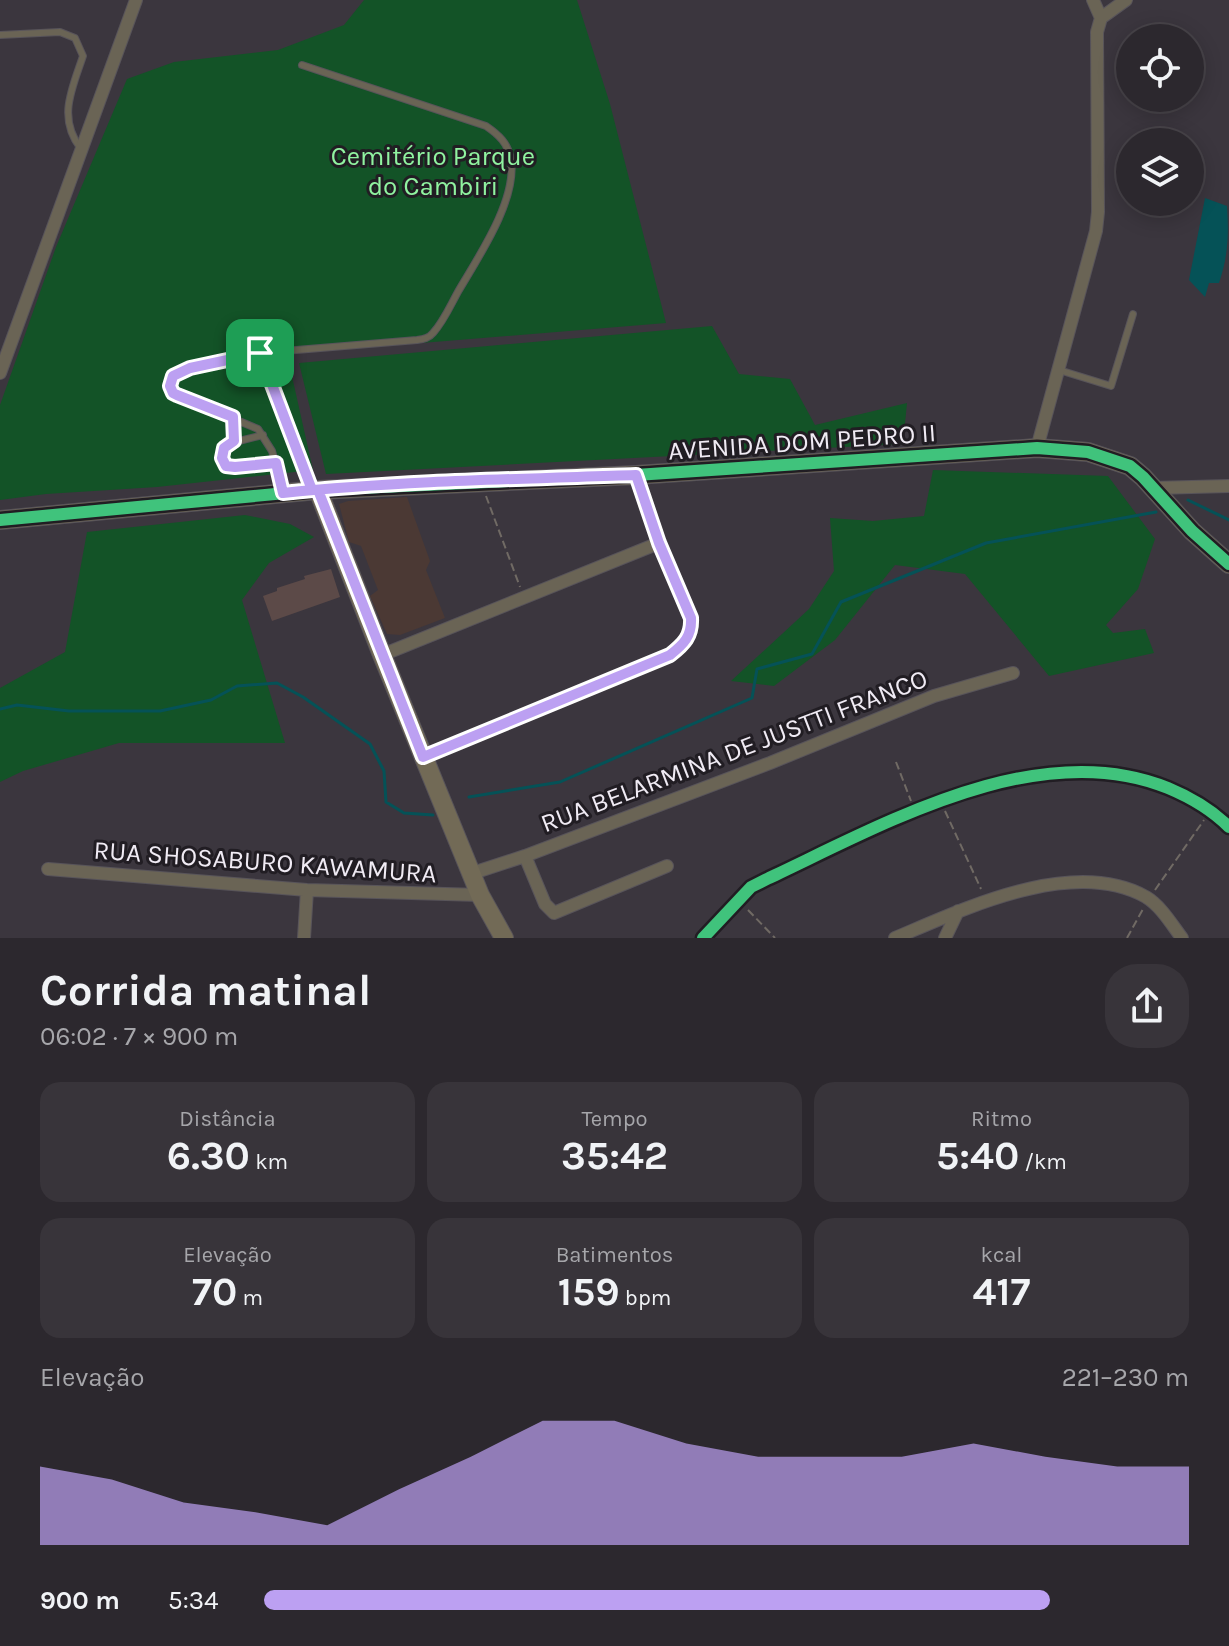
<!DOCTYPE html>
<html lang="pt">
<meta charset="utf-8">
<style>
:root{--surface:#2c282e;--page:#38343a;--text:#f1f3f6;--muted:#a6a6aa;--line:#48444a;--accent:#bca0f2}
body{margin:0;font-family:Karla,sans-serif;background:var(--page);color:var(--text);height:100vh;display:flex;flex-direction:column;font-size:30px;white-space:nowrap}
*{box-sizing:border-box;margin:0}
p{font-size:26px;color:var(--muted)}
.icon{flex:none;width:44px;height:44px;fill:none;stroke:currentColor;stroke-width:2;stroke-linecap:round;stroke-linejoin:round}
.map{position:relative;height:938px;overflow:hidden}
.drawer{display:flex;flex-direction:column;background:var(--surface);flex:1}
.drawer>*{flex:none}
.buttons{position:absolute;left:1116px;top:24px;display:grid;gap:16px}
.buttons a{display:grid;place-items:center;width:88px;height:88px;border-radius:50%;background:var(--surface);box-shadow:0 4px 20px #0003,0 0 0 2px var(--line);font-size:40px}
.pin{position:absolute;display:grid;place-items:center;width:68px;height:68px;color:#fff;margin:-34px;border-radius:16px;box-shadow:0 4px 12px #0006}
.round{display:grid;place-items:center;flex:none;width:84px;height:84px;border-radius:32px;background:var(--page)}
.head{display:flex;align-items:center;justify-content:space-between;height:136px;padding:0 40px}
h1{font-size:44px;font-weight:700;line-height:60px}
.metrics{display:grid;grid-template-columns:repeat(3,1fr);gap:12px;height:136px;padding:8px 40px}
.metrics div{display:grid;align-content:center;border-radius:20px;background:var(--page);text-align:center}
.metrics b{font-size:40px;font-weight:700}
.metrics small{font-size:22px;font-weight:400}
.metrics p{font-size:22px}
.chart{height:224px;padding:16px 40px}
.chart p{display:flex;justify-content:space-between}
.chart svg{width:100%;height:144px;margin-top:8px;fill:var(--accent);opacity:.7}
ul{padding:0 40px;list-style:none;font-size:26px}
li{display:grid;grid-template-columns:128px 96px 1fr;align-items:center;height:60px}
li i{height:20px;border-radius:10px;background:var(--accent)}
.map>svg:first-child{display:block}
</style>
<div class="map">
<svg width="1229" height="938" viewBox="0 0 1229 938">
<rect width="100%" height="100%" fill="#3b363e"/>
<path fill="#4b3934" d="M407 497 430 561 426 570 445 618 400 635 387 634 370 596 378 590 361 546 349 542 339 504 348 501Z"/>
<path fill="#135327" d="M364 0H577L610 104 666 323 287 354 313 470 157 487 46 494 0 500V405L56 247 127 79 174 62 278 50 344 25Z
M712 326 739 374 790 379 815 425 907 403 903 444 326 474 299 363Z
M933 470 1108 476 1155 539 1138 589 1106 625 1113 633 1145 629 1154 653 1049 676 965 574 895 565 835 640 774 686 731 681 809 609 834 571 830 518 873 521 924 516Z
M245 515 290 524 314 537 269 563 242 600 285 743H119L23 771 0 782V688L65 652 87 532Z"/>
<path fill="#055257" d="M1205 198 1227 206C1229 234 1228 257 1219 283H1209L1205 297 1189 280Z"/>
<g fill="none" stroke-linecap="round" stroke-linejoin="round">
<path stroke="#055257" stroke-width="3" d="M1188 500 1229 520
M0 709 17 705 69 711H160L211 700 237 686 277 683 303 697 370 744 384 771 386 802 404 813 433 815
M469 797 560 782 752 698 757 669 812 654 841 602 986 543 1156 512"/>
</g>
<path fill="#5c4a48" d="M331 569 340 597 272 621 263 596 277 591V588L305 579 304 576Z"/>
<g fill="none" stroke-linecap="round" stroke-linejoin="round">
<defs>
<path id="lane" d="M0 35 60 32 75 38 83 56C72 89 57 118 81 149
M302 65 486 126C499 135 508 143 511 160 517 200 479 256 459 290 451 304 444 321 433 333 429 338 424 339 417 340L260 353 310 487
M260 353 190 368 173 376 170 386 177 395 258 429 272 451 283 490
M1059 370 1111 386 1133 314
M233 417 234 441
M263 435 227 444 222 453 223 462 235 467 276 463"/>
<path id="street" d="M1093 0 1101 18
M0 373 136 0
M1037 448 1096 231 1098 212 1097 32 1101 18 1126 0
M1154 488 1229 486
M382 655 659 543
M423 757 670 655C684 644 692 636 691 618L659 543 636 475
M525 856 545 904 554 913 667 866
M48 869 307 890 480 895
M473 873 525 856 770 763 934 696 1013 673
M304 938 307 890
M703 938 751 887 769 878C884 824 1039 735 1168 788 1192 798 1211 809 1229 827
M895 938C964 909 1073 856 1146 897 1161 906 1172 925 1182 938
M945 938 958 911"/>
<path id="secondary" d="M318 490 382 655 480 895 504 938
M0 520 318 490 636 475 1037 448 1088 452 1130 466 1143 477 1192 531 1229 564"/>
</defs>
<use href="#lane" stroke="#58545a" stroke-width="8"/>
<use href="#street" stroke="#58545a" stroke-width="14"/>
<use href="#secondary" stroke="#58545a" stroke-width="20"/>
<path stroke="#706a64" stroke-width="2" stroke-dasharray="8 4" stroke-linecap="butt" d="M486 496 520 587
M896 762 911 801
M945 811 981 889
M1155 890 1204 820
M748 910 775 938
M1127 938 1143 909"/>
<use href="#lane" stroke="#6a6455" stroke-width="6"/>
<use href="#street" stroke="#6a6455" stroke-width="12"/>
<use href="#secondary" stroke="#726a56" stroke-width="18"/>
<defs>
<path id="cycleway" d="M0 520 318 490 636 475 1037 448 1088 452 1130 466 1143 477 1192 531 1229 564
M703 938 751 887 769 878C884 824 1039 735 1168 788 1192 798 1211 809 1229 827"/>
</defs>
<use href="#cycleway" stroke="#211d23" stroke-width="17"/>
<use href="#cycleway" stroke="#40c37c" stroke-width="12"/>
</g>
<g fill="none" stroke-linecap="round" stroke-linejoin="round">
<defs>
<path id="route" d="M260 353 190 368 173 376 170 386 173 393 177 395 233 417 234 441 224 448 222 458 226 466 235 467 276 463 283 493C400 481 518 479 636 475L659 543 691 618C692 636 684 644 670 655L423 757 318 490H312L260 353"/>
</defs>
<use href="#route" stroke="#fff" stroke-width="16"/>
<use href="#route" stroke="#bca0f2" stroke-width="10"/>
</g>
<g text-anchor="middle" dominant-baseline="central" stroke-width="6" stroke-linejoin="round" paint-order="stroke">
<g font-size="26" fill="#90f3a0" stroke="#211d23">
<text x="433" y="156">Cemitério Parque<tspan x="433" dy="30">do Cambiri</tspan></text>
</g>
<g font-size="26" fill="#f0ebf4" stroke="#211d23">
<text transform="translate(802 442) rotate(-4)">AVENIDA DOM PEDRO II</text>
<text transform="translate(734 751) rotate(-21)">RUA BELARMINA DE JUSTTI FRANCO</text>
<text transform="translate(265 862) rotate(4)">RUA SHOSABURO KAWAMURA</text>
</g>
</g>
</svg>
<div class="buttons">
<a><svg class="icon" aria-label="locate" viewBox="0 0 24 24"><circle cx="12" cy="12" r="6"/><path d="M12 2v4M12 18v4M2 12h4M18 12h4"/></svg></a>
<a><svg class="icon" aria-label="layers" viewBox="0 0 24 24"><path d="M12 4l9 5-9 5-9-5zM3 14l9 5 9-5"/></svg></a>
</div>
<div class="pin" style="left:260px;top:353px;background:#1e9e55"><svg class="icon" aria-label="arrive" viewBox="0 0 24 24"><path d="M6 21V4h12l-3 4 3 4H6"/></svg></div>
</div>
<section class="drawer">
<div class="head"><div><h1>Corrida matinal</h1><p>06:02 · 7 × 900 m</p></div><a class="round"><svg class="icon" aria-label="share" viewBox="0 0 24 24"><path d="M12 15V3M7 8l5-5 5 5M5 13v7h14v-7"/></svg></a></div>
<div class="metrics">
<div><p>Distância</p><b>6.30<small> km</small></b></div>
<div><p>Tempo</p><b>35:42</b></div>
<div><p>Ritmo</p><b>5:40<small> /km</small></b></div>
</div>
<div class="metrics">
<div><p>Elevação</p><b>70<small> m</small></b></div>
<div><p>Batimentos</p><b>159<small> bpm</small></b></div>
<div><p>kcal</p><b>417</b></div>
</div>
<div class="chart"><p><span>Elevação</span>221–230 m</p>
<svg viewBox="0 0 160 44" preserveAspectRatio="none"><path d="M0 44V20L10 24L20 31L30 34L40 38L50 27L60 17L70 6L80 6L90 13L100 17L110 17L120 17L130 13L140 17L150 20L160 20V44z"/></svg>
</div>
<ul>
<li><b>900 m</b>5:34<i style="width:85%"></i></li>
</ul>
</section>
